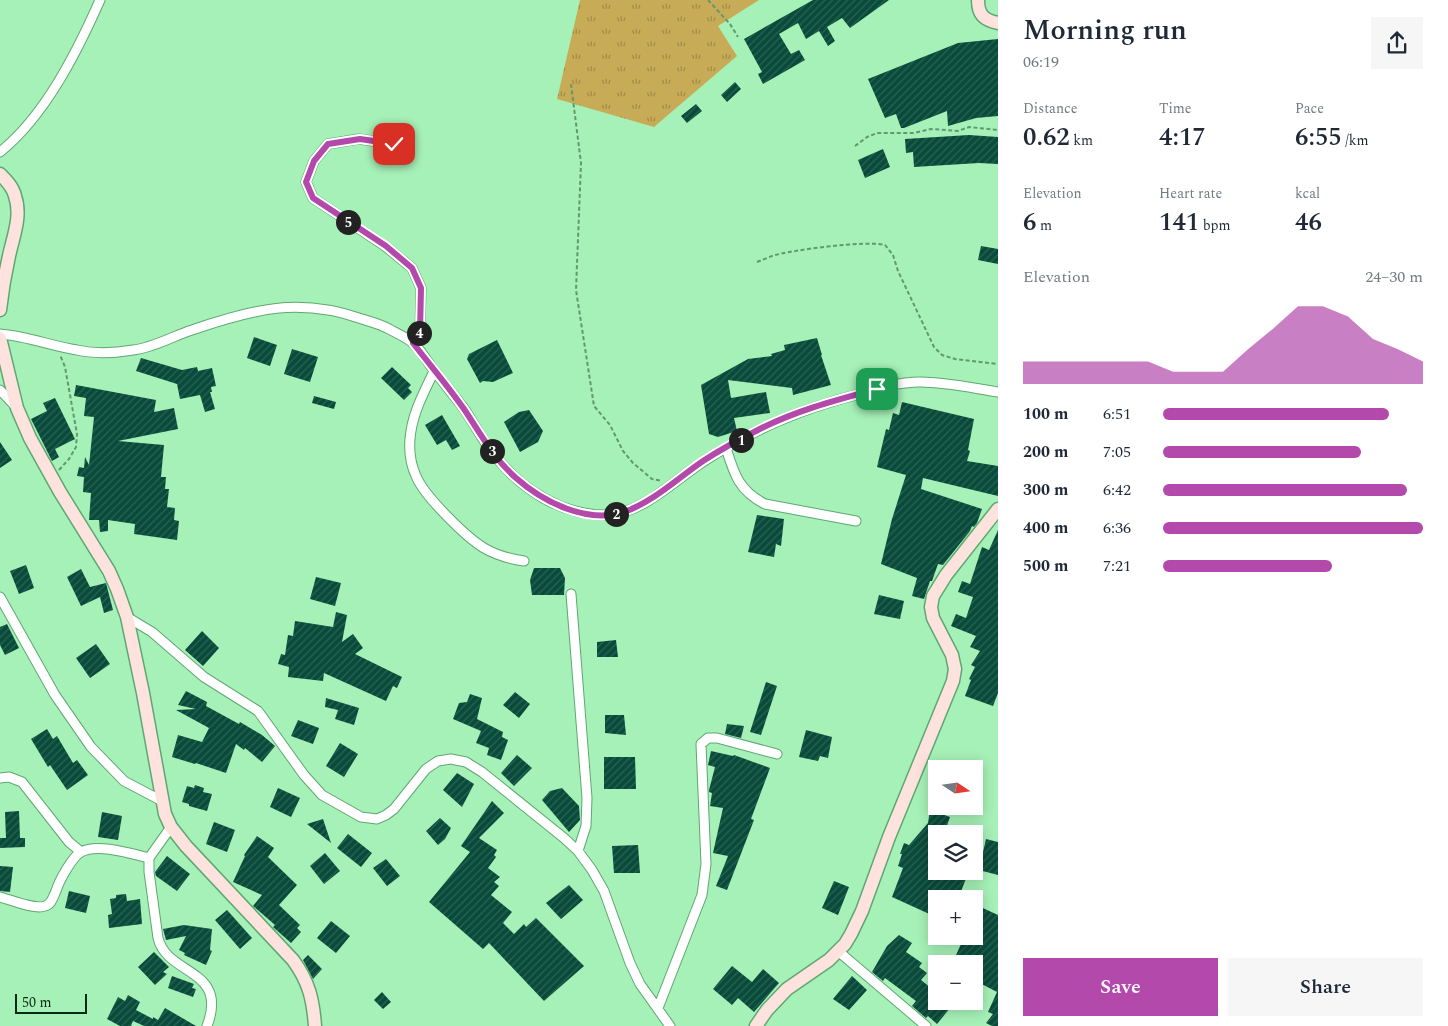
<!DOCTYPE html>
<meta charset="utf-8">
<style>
:root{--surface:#fff;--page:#f6f6f7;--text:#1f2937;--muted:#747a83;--accent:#b349aa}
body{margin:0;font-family:Spectral,serif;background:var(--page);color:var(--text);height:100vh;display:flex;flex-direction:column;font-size:19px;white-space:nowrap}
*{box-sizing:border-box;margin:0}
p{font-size:16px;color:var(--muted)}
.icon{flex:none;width:28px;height:28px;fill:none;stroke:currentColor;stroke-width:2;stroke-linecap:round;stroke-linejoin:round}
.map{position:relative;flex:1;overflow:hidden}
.drawer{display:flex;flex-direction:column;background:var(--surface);width:450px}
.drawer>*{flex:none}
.needle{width:32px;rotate:103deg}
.buttons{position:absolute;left:928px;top:760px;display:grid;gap:10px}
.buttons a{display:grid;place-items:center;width:55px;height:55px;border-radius:0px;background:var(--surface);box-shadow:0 2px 12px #0003;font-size:25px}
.scale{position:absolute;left:15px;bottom:12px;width:72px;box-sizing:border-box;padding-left:5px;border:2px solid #0b2a15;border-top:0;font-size:14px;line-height:18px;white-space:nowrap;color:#0b2a15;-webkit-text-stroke:4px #a6f1b8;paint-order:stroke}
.pin{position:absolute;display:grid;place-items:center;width:42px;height:42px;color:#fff;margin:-21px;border-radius:10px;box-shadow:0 2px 8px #0006}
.km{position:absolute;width:25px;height:25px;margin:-12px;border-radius:50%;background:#222;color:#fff;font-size:14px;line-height:25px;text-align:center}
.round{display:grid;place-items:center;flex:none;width:52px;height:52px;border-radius:0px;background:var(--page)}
.summary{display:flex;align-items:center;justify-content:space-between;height:85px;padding:0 25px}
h1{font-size:28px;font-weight:600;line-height:38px}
.metrics{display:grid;grid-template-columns:repeat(3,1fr);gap:8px;height:85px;padding:5px 25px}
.metrics div{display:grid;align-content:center}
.metrics b{font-size:25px;font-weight:600}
.metrics small{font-size:14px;font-weight:400}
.metrics p{font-size:14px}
.chart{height:140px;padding:10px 25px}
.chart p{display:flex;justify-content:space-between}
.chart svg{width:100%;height:90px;margin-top:5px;fill:var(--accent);opacity:.7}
.primary-button{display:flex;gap:10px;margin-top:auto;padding:10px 25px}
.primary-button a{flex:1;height:58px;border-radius:0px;background:var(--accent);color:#fff;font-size:20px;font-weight:600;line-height:58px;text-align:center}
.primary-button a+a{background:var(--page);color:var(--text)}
ul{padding:0 25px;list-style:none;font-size:16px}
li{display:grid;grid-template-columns:80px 60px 1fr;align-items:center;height:38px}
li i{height:12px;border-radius:6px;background:var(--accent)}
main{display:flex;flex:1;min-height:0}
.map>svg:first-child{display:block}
</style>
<main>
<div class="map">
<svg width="998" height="1026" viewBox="0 0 998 1026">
<defs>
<pattern id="grass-tufts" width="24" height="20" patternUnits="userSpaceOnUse" patternTransform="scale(1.25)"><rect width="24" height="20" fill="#c8ab56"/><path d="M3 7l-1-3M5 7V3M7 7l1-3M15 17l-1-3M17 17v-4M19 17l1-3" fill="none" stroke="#a18b46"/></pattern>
<pattern id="building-hatch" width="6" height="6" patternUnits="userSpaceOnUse" patternTransform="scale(1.25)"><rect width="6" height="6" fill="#094b3a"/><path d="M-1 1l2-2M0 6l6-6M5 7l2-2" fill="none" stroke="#2c6253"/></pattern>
</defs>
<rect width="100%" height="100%" fill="#a6f1b8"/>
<path fill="url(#grass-tufts)" d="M580 0H759L718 26 737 56 654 127 557 99Z"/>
<path fill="url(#building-hatch)" d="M813 0H889L850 28 842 18 827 27 835 41 828 46 819 31 806 39 798 23 779 34 791 54 799 50 805 60 763 84 758 74 762 72 744 39Z
M998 39V116L976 118 948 126 947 111 904 128H901L896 114 885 118 868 79 958 43Z
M735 82 741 89 727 102 721 95Z
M696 104 702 111 687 123 681 116Z
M969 135 998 137V164L979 163 914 167 913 152 906 153 905 139Z
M883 149 890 167 865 178 858 160Z
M981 246 998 249V264L978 260Z
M254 337 277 345 270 366 247 358Z
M817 338 822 355H821L831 385 793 395 792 388 728 380 731 398 766 392 770 413 734 418 737 431 718 437 709 434 701 385 748 359 772 356 771 354 785 350 784 345Z
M497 340 513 373 493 382 483 381 480 383 467 359 469 354Z
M292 349 318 357 310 382 284 374Z
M141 358 182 370 197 367 198 371 212 368 216 386 211 387 212 392H210L215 409 205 412 200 395 180 399 177 384 136 371Z
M392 367 411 385 408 388 412 392 404 400 381 378Z
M76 385 156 400 154 412 174 408 178 429 118 441 164 445 161 477H166L165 489H169L167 507 175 508 174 520 179 521 177 540 134 534 135 524 108 520V531L100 532 99 520H89L91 493 83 492 84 477 77 476 79 467 84 468 85 457 89 465 94 417 84 416 86 398 74 396Z
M314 396 336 402 334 409 312 403Z
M55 398 75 439 55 449 59 457 52 461 31 419 47 411 43 403Z
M902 402 974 419 968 450 970 451 967 461 998 466V496L923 478 921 489 982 509 977 523 974 527 972 526 970 531 943 565 938 564 932 581H930L924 599 912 596 917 578 881 564 892 519 906 475 877 467 886 429 889 430 893 413 899 415Z
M529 410 543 431 538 442 520 452 504 422 519 412Z
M442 415 460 446 452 450 446 440 437 445 425 425Z
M0 442 12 460 0 468Z
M757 515 784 519 781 546 776 544 774 557 748 552Z
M998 530V693L993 706 965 696 971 680 969 679 975 667 971 665 980 651 970 647 976 636 951 626 956 614 966 618 973 597 958 592 962 581 970 584 982 547 989 550Z
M26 565 34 588 19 594 10 571Z
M534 568H560L565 578 564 595H532L530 580Z
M81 569 90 587 106 583 113 610 104 613 100 597 81 606 67 577Z
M316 577 341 583 335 606 310 599Z
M879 595 904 601 900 619 874 614Z
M336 612 347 615 342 642 353 634 363 648 355 654 402 677 397 688 393 686 386 701 324 673 323 681 288 677 289 667 278 664 281 654 285 655 288 635 293 636 295 621 333 627Z
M7 624 19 648 5 655 0 645V627Z
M202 631 219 648 203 666 185 650Z
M616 640 618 657H597V642Z
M96 644 110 664 90 678 76 658Z
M766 682 777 686 761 735 750 732Z
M186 691 207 702 206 706 239 724 240 722 262 735 275 746 262 762 245 748 244 750 236 744 226 773 196 763 195 764 172 757 178 735 202 742 209 728 176 710 196 709 178 705Z
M515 692 530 704 519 718 503 705Z
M470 694 482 698 477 719 503 732 502 737 508 740 501 760 487 755 489 748 476 743 481 731 453 719 459 703 467 702Z
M326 698 359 708 354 725 335 719 338 710 325 707Z
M605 715H624L626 735 605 733Z
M298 720 319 728 313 744 291 736Z
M727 724 744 726 741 738 725 734Z
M47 729 53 739 57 736 73 763 77 760 88 775 67 790 50 765 48 767 31 739Z
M806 730 832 737 828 758 820 756 818 761 799 757Z
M340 743 358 754 344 777 326 766Z
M711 751 733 756 734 755 770 768 751 819 754 820 727 890 716 886 728 856 713 853 723 808 710 806 712 793 709 792V790L715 767 708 765Z
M517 755 532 768 514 786 501 773Z
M604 757H635L636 789H604Z
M457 773 474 784 462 807 443 790Z
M195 785 204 788 203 792 212 794 207 811 189 806V804L182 802 187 786 194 788Z
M278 788 300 798 291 817 270 807Z
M562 788 579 806 580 820 569 832 542 800 550 791Z
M492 801 504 813 479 838 497 850 494 855 496 857 488 868 500 877 494 882 499 886 491 895 512 912 503 923 514 934 524 924 526 927 536 918 584 966 544 1001 489 943 483 949 429 902 470 852 461 846Z
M930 810 950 817 944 834H936V871H969L958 899H936V917L892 897 903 868 898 866 902 854H900L904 843 909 845 928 823Z
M19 811 20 838H25V847L0 848V838H6L5 812Z
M102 812 122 816 118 840 98 837Z
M440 818 451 828 445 839 438 845 426 831Z
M323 819 331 843 307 824Z
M214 822 235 830 227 852 206 844Z
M348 834 372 853 361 867 337 848Z
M257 836 274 848 268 857 297 885 279 905 300 925 297 928 301 932 291 943 273 927 275 925 253 906 262 895 233 882 245 856 244 855Z
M986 839 998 842V875L979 870Z
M638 845 640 873H614L612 846Z
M325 853 340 871 324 884 310 866Z
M167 856 190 874 177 891 156 876 155 872Z
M386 859 400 876 387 886 373 868Z
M0 866 13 867 10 892 0 891Z
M834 881 849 887 838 915 822 908Z
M569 885 583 900 561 919 546 903Z
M69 891 90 896 86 913 65 908Z
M126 894 127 901 140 899 142 924 109 928 108 915 112 914 110 899 116 898V895Z
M974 904 998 915V1026H992L986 1023 993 1014 988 1012 997 992 974 980V964H952L961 944 942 936H974Z
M227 910 252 938 240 949 215 920Z
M331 921 350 936 336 953 317 938Z
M184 925 212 929 210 950 212 951 206 965 184 955 185 953 179 950 186 936 166 940 163 929Z
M899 935 912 943 906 952 922 963 919 967 927 973 921 980 936 992V1001H942L950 1008 937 1024 928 1016 926 1018 912 1006 916 1001 885 978 883 981 872 972 887 946Z
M154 952 169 967 163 972 167 974 155 985 138 967Z
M308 955 322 969 313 979 303 960Z
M732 966 752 982 763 969 779 983 754 1012 738 998 732 1005 713 989Z
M172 976 194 984 192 988 196 989 193 997 168 988Z
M852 976 867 990 849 1010 833 999Z
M382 992 391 1002 383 1009 374 1000Z
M128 995 140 1002 136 1010 153 1019V1017L158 1020 165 1008 196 1026H144L133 1021 131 1026H120L107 1019 118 997 125 1001Z"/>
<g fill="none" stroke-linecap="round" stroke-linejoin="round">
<defs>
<path id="street" d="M394 144 359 139 328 144 314 161 306 182 313 198 385 246 412 268 421 288 420 332 413 343
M0 152C45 116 77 52 100 0
M0 334C27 336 51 346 77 350 95 354 115 353 133 350 153 348 173 336 192 330 253 309 299 297 362 319 371 322 380 324 389 329 396 333 406 337 413 343 422 351 429 365 437 374 446 386 456 398 465 410 474 424 482 439 492 452 519 488 561 516 607 515 642 514 676 479 704 461 756 428 801 409 859 394 879 388 899 382 920 382 946 382 972 388 998 392
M434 371C424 393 412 413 410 439 409 451 411 465 416 476 424 496 466 537 484 548 496 555 510 559 524 561
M0 390 17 408
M726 448C734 474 739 491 765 504L856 521
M571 594 587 798 586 826 578 851
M0 597 55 695 91 747 124 781 162 801
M127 617 152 632 204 677 258 711 304 775 322 795 361 817 377 819 386 815 394 809 426 769 438 761 451 759 466 762 482 772 564 838 578 851 592 870 604 891 630 963 640 984 670 1026
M0 778 9 777 22 782 69 842 81 852
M171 827 149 858V872L158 938C167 976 229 968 207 1026
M0 897C11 900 35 910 45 906 52 904 53 897 56 891 59 881 72 857 81 852 98 843 132 854 149 858
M838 951 926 1026
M658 1008 702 895 706 864 701 744 708 738H717L777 754"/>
<path id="secondary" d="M978 0C978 15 984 20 998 23
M0 174C6 180 13 187 15 196 22 216 13 237 9 256 5 274 2 292 0 310
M0 338 17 408 30 438 60 492 109 571 117 589 127 617 143 693 165 814 171 827 186 846 293 960C309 982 313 999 315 1026
M756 1026 767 1010 787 989 829 960 845 944 851 934 862 911 889 837 953 681 955 669 952 655 933 618 931 607 933 596 946 575 998 509"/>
</defs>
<use href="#street" stroke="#5fa772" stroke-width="11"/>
<use href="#secondary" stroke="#5fa772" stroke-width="15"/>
<path stroke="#60986f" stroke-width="2" stroke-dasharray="4 2.5" stroke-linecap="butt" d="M708 0 730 24 738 37
M571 84 581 163 576 290 594 406 610 425 623 451 633 463 652 479 662 481
M855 146 867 137 877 133H914L931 129 958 131 969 127 998 130
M757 262C762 260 767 258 772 256 790 250 869 240 885 245L893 255 898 271 934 347 942 355 955 359 998 364
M59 470 69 459 76 447 77 434 65 367 60 355"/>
<use href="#street" stroke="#fff" stroke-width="9"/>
<use href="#secondary" stroke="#fde2dd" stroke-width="12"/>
</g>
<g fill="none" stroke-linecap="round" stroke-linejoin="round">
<defs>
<path id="route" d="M394 144 360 139 328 144 314 161 306 182 313 198 386 246 412 268 421 288 420 332 413 343C430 365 448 386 464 409 480 433 494 459 516 478 543 502 587 524 624 512 653 502 678 478 703 461 720 450 738 440 756 431 794 411 836 400 877 389"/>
</defs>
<use href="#route" stroke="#fff" stroke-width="10"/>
<use href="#route" stroke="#b349aa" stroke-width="6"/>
</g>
</svg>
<div class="buttons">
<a><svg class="needle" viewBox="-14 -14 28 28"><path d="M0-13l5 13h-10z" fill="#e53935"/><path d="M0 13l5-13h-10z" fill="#747a83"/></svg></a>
<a><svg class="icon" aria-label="layers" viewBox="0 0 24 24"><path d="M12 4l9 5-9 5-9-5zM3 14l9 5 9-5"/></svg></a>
<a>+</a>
<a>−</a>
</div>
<div class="scale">50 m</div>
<div class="pin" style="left:877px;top:389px;background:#1e9e55"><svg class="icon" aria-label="arrive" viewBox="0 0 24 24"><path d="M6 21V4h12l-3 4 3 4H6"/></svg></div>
<div class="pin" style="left:394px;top:144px;background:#d93025"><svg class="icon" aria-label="check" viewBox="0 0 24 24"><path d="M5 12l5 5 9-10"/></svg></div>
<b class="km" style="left:741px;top:440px">1</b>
<b class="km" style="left:616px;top:514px">2</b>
<b class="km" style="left:492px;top:451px">3</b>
<b class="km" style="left:419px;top:333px">4</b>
<b class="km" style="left:348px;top:222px">5</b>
</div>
<section class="drawer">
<div class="summary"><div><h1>Morning run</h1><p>06:19</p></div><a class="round"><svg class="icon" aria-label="share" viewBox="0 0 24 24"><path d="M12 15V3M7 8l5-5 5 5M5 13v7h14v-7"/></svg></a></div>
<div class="metrics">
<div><p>Distance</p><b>0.62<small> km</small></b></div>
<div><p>Time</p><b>4:17</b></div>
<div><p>Pace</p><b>6:55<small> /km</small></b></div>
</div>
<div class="metrics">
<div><p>Elevation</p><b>6<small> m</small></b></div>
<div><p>Heart rate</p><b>141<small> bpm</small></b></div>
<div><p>kcal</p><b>46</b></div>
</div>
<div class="chart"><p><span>Elevation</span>24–30 m</p>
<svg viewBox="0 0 160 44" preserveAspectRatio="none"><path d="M0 44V33L10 33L20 33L30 33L40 33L50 33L60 38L70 38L80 38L90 27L100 17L110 6L120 6L130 11L140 22L150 27L160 33V44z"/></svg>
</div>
<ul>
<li><b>100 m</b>6:51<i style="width:87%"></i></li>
<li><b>200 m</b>7:05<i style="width:76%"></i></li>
<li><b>300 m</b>6:42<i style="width:94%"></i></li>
<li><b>400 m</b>6:36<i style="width:100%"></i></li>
<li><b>500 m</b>7:21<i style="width:65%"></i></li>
</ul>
<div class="primary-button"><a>Save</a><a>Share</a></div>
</section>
</main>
